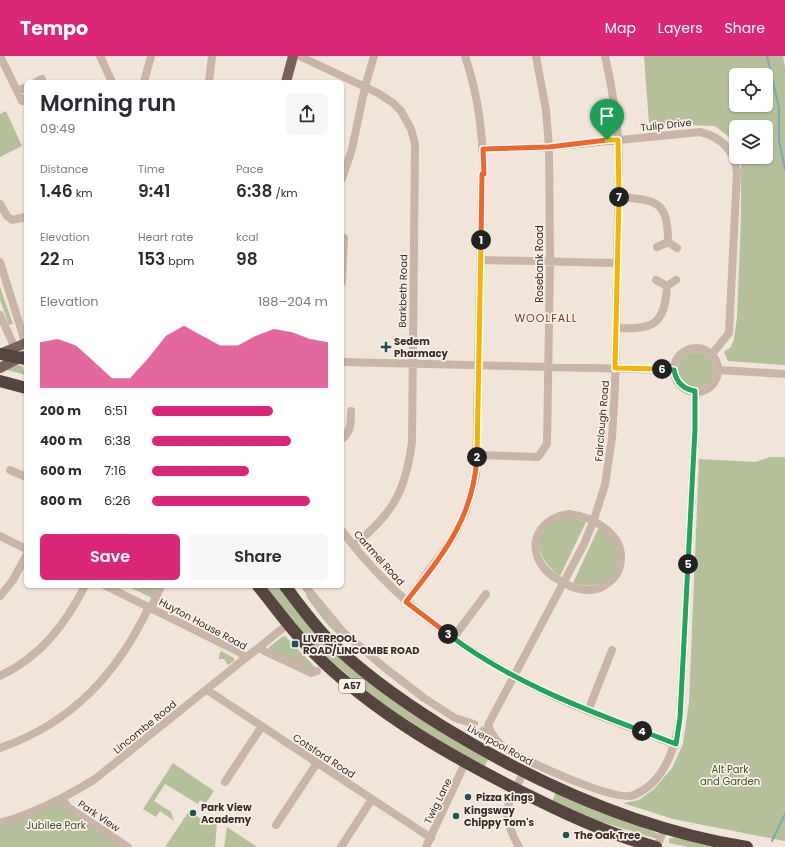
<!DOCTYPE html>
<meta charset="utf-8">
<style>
:root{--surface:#fff;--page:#f7f7f7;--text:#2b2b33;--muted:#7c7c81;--accent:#db2777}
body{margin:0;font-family:Poppins,sans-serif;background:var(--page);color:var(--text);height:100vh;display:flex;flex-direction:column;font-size:15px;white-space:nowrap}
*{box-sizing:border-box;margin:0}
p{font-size:13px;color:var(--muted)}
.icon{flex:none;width:22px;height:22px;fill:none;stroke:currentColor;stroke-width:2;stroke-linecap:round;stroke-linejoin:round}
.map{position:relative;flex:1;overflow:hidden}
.drawer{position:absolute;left:24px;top:24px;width:320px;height:508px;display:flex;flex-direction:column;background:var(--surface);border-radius:6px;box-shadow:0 1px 3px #0004}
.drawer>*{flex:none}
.tools{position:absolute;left:729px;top:12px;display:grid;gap:8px}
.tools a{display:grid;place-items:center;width:44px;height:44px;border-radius:6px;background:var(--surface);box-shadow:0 1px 3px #0004;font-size:20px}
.pin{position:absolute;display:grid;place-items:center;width:34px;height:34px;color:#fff;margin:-41px -17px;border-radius:50% 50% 50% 0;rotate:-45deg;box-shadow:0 0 4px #0007}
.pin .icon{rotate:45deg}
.km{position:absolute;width:20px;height:20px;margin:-10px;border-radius:50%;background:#222;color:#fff;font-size:11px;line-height:20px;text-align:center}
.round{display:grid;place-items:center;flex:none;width:42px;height:42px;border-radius:6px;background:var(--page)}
.headline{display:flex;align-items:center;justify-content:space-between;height:68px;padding:0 16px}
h1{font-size:22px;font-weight:600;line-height:30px}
.figures{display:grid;grid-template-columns:repeat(3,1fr);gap:6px;height:68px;padding:4px 16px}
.figures div{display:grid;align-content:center}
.figures b{font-size:17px;font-weight:600}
.figures small{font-size:11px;font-weight:400}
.figures p{font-size:11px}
.chart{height:112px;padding:8px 16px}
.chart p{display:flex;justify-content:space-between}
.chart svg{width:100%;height:72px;margin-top:4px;fill:var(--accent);opacity:.7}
.action{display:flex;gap:8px;margin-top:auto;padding:8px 16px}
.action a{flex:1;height:46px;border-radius:6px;background:var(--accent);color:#fff;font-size:16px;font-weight:600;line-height:46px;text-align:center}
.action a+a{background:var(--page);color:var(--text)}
ul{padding:0 16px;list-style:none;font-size:13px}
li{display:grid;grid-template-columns:64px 48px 1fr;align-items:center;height:30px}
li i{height:10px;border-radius:5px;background:var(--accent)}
header{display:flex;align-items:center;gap:24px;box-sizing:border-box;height:56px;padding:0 20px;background:var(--accent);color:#fff}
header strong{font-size:19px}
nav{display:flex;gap:22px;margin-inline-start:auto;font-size:14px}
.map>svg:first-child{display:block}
</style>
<header>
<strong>Tempo</strong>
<nav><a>Map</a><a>Layers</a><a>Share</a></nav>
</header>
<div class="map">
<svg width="785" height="791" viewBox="0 0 785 791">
<rect width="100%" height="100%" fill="#f1e5da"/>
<path fill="#b5c09b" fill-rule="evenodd" d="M644 0H783L785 11V309L728 305 724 296 731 291 734 283 737 261 741 162V101H766V71H736V90L733 84 715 70 649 68ZM736 19H766V49H736Z
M6 55 22 90 0 101V58Z
M0 231 13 268 9 269 0 244Z
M678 314a18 18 0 1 1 36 0a18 18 0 1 1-36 0Z
M16 308 22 310 26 319 7 314Z
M770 401H785V785L673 763 623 747 639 744 654 733 672 712 683 688 689 646 699 403 755 406Z
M570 461 586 466 560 520 558 519C541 506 528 481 552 466 556 463 565 462 570 461Z
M598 473C628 478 626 543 573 527Z
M127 530H158L152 542Z
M265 530H278L319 581 489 702 484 711 440 686 375 643 311 587Z
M308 538 340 576 338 579 326 567 308 543 306 539Z
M285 580 317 613 309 614 296 604 294 605 269 594V591L282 581Z
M221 595 234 602V605L228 609 224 603H219V599Z
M482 670 484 671 502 694 474 678Z
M173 707 214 735 205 748 200 744 198 748 165 728 154 745 171 756 174 765 160 755 156 761 143 753Z
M556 736 657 777 658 779 657 783 595 764 552 746Z
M62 742 128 791H0V767Z
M189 755 210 769 214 764 217 766 215 791H165Z
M227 771 257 791H224Z
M674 781 715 791H688L669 787V783Z"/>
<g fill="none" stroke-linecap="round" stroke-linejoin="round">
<path stroke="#7aadad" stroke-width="2" d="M767 0 779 52V85L785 113
M772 785 785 758"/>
<path stroke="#c9b5a7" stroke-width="8" d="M0 0 22 45
M100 0 112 26
M299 0 378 37 393 47 401 55 411 73 415 88 412 386C405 439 393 455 354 490
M605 0C613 34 618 68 619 103L615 331 612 382 605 429 593 466 584 488 488 669C491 678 498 687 506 693 525 704 615 747 634 739 665 726 675 692 680 662L695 373V335
M36 26 42 23
M144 26 151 0
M209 26 212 0
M17 35 26 31
M483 93 549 91 700 76C721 81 734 93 737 116L729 277 712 298
M342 123 352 93 365 31 374 0
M619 141C657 144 668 145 668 186
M0 148 7 160 12 164 26 161
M657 191 668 186 677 192
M481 204 617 207
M0 206 26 289
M656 224 667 230 676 224
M342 226 344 182
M0 259 15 292
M616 272C653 274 665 269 667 230
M674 314a22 22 0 1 1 44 0a22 22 0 1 1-44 0Z
M342 306 674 314
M718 314 785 318
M342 383C351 376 351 366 351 355
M477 399 538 401 547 388 550 205 549 91 546 54 536 0
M10 414 26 421
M569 458C595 461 627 480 620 510 618 520 609 528 600 532 590 536 580 534 570 530 560 525 550 520 543 511 525 486 542 461 569 458Z
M342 475C404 558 493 616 588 655 617 667 647 677 676 689
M0 480 26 493
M106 530 239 596 246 602
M305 530 343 576 385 612 424 642 455 662 474 668
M0 540 13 524 26 500
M406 546 454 480 466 455 476 419 482 118H484C482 75 479 42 465 0
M151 552 161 530
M453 582 486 538
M260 591 264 595 311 617 317 615
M297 610 301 602
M0 620C40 601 65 569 85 530
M207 634 431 782
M588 655 612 594
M0 692C72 667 117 618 149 551
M225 726 262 670
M62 742 68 751 128 791
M0 767C33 758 66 741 95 723L288 568
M276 769 317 707
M341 791 372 743
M426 791 465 707
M519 791C499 756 507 749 524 716
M657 791 664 773"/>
<path stroke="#776159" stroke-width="10" d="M286 26 293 0
M0 298 26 287
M0 312 23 300"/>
<path stroke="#56453e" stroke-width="12" d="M0 298 26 303
M0 325 26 332
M258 530C276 552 292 575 312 595 375 659 459 705 538 744 576 763 615 780 656 791
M285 530C299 548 313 568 329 584 363 618 402 645 442 670 535 727 639 774 747 791"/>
</g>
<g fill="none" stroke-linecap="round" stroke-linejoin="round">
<defs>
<path id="split-1" d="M481 184 482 118H484L483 93 549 91 607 84"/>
<path id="split-2" d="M477 401 481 184"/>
<path id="split-3" d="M448 578 406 546C442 499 473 464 477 401"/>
<path id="split-4" d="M448 578C505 622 575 650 642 675"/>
<path id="split-5" d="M642 675 676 688 680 662 688 508"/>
<path id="split-6" d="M662 313 674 314C676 326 683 333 695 335V373L688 508"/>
<path id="split-7" d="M619 141 615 312 662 313"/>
<path id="split-8" d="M607 84H618L619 141"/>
</defs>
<use href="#split-1" stroke="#fff" stroke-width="8"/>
<use href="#split-2" stroke="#fff" stroke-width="8"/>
<use href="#split-3" stroke="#fff" stroke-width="8"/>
<use href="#split-4" stroke="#fff" stroke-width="8"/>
<use href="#split-5" stroke="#fff" stroke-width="8"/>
<use href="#split-6" stroke="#fff" stroke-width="8"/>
<use href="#split-7" stroke="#fff" stroke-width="8"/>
<use href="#split-8" stroke="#fff" stroke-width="8"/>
<use href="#split-1" stroke="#f0652b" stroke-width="5"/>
<use href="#split-2" stroke="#f5b400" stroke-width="5"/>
<use href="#split-3" stroke="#f0652b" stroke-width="5"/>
<use href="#split-4" stroke="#22a559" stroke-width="5"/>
<use href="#split-5" stroke="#22a559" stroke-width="5"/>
<use href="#split-6" stroke="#22a559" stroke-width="5"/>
<use href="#split-7" stroke="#f5b400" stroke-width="5"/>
<use href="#split-8" stroke="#f5b400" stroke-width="5"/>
</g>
<g fill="#1e5456" stroke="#f9f0e7" stroke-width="1.5">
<path d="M384 285h4v4h4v4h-4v4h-4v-4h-4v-4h4z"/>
<rect x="291" y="584" width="8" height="8" rx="2"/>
<circle cx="468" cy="741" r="4"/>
<circle cx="193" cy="757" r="4"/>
<circle cx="456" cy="760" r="4"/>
<circle cx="566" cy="779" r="4"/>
</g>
<g text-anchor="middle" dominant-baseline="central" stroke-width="3.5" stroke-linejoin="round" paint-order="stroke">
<rect fill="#f9f0e7" stroke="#706661" stroke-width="1" x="339" y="623" width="26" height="14" rx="3"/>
<g font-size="9" font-weight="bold" fill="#352b27">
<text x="352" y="630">A57</text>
</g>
<g font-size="10" fill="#352b27" stroke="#f9f0e7">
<text transform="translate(666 69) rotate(-6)">Tulip Drive</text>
<text transform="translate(539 208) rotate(-90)">Rosebank Road</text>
<text transform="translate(403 235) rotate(-89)">Barkbeth Road</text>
<text transform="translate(602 365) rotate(-85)">Fairclough Road</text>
<text transform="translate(379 502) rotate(48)">Cartmel Road</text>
<text transform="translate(203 568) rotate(28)">Huyton House Road</text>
<text transform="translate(145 671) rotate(-39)">Lincombe Road</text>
<text transform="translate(500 689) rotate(29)">Liverpool Road</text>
<text transform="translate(324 700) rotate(33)">Cotsford Road</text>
<text transform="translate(438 745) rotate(-64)">Twig Lane</text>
<text transform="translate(99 760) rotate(34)">Park View</text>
</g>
<g font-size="10" font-weight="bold" fill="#352b27" stroke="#f9f0e7" text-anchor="start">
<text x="394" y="285">Sedem<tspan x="394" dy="12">Pharmacy</tspan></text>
<text x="303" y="582">LIVERPOOL<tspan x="303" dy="12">ROAD/LINCOMBE ROAD</tspan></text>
<text x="476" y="741">Pizza Kings</text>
<text x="201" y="751">Park View<tspan x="201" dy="12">Academy</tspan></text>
<text x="464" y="754">Kingsway<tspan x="464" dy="12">Chippy Tom's</tspan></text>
<text x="574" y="779">The Oak Tree</text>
</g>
<g font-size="10" fill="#46532c" stroke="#f9f0e7">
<text x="730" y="713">Alt Park<tspan x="730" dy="12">and Garden</tspan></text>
<text x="56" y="769">Jubilee Park</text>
</g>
<g font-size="11" letter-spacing="1" fill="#823522" stroke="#f9f0e7">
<text x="546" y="262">WOOLFALL</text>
</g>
</g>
</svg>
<div class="tools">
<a><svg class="icon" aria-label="locate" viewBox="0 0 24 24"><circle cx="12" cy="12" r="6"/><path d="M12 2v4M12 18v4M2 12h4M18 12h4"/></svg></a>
<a><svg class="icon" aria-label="layers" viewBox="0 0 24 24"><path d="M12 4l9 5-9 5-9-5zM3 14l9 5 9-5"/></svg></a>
</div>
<div class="pin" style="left:607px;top:84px;background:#1e9e55"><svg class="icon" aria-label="arrive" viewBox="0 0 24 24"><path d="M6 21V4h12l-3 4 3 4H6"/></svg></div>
<b class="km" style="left:481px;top:184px">1</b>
<b class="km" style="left:477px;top:401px">2</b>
<b class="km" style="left:448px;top:578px">3</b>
<b class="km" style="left:642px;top:675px">4</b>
<b class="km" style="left:688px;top:508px">5</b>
<b class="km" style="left:662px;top:313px">6</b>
<b class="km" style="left:619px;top:141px">7</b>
<section class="drawer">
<div class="headline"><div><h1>Morning run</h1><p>09:49</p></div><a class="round"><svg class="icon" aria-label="share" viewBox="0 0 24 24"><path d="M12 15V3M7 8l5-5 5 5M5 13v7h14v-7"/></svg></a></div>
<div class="figures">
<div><p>Distance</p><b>1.46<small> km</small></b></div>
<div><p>Time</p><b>9:41</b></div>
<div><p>Pace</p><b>6:38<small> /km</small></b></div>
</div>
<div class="figures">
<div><p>Elevation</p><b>22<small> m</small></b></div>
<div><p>Heart rate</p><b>153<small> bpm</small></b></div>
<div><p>kcal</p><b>98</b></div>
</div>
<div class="chart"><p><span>Elevation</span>188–204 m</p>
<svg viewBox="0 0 160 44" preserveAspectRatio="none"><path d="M0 44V16L10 14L20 18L30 28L40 38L50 38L60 26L70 12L80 6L90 12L100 18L110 18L120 12L130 8L140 10L150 14L160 16V44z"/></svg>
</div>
<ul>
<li><b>200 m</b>6:51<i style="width:69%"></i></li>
<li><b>400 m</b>6:38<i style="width:79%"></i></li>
<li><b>600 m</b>7:16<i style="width:55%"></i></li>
<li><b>800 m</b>6:26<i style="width:90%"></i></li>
</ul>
<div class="action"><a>Save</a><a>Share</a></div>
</section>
</div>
